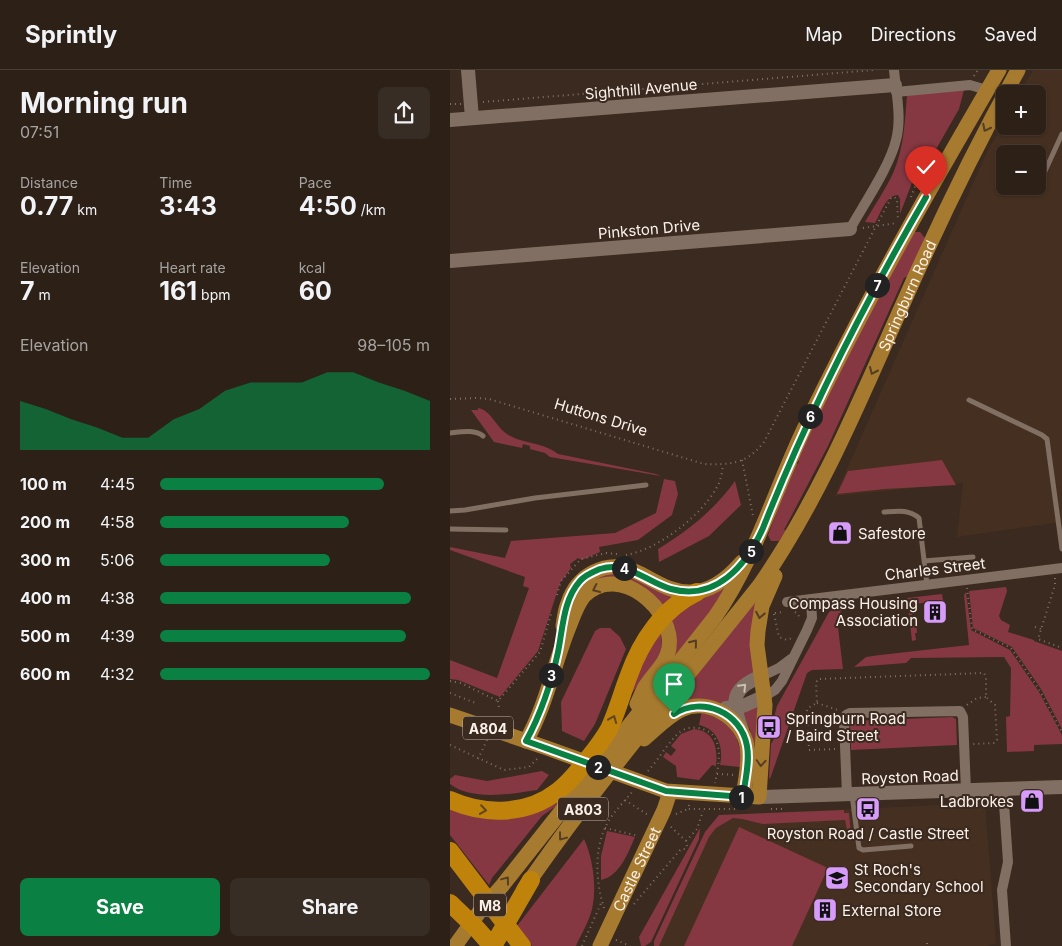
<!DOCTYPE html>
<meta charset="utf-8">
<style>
:root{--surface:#2c2017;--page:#382d24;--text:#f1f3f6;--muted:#a6a3a1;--line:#483e36;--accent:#0b8043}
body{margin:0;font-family:Inter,sans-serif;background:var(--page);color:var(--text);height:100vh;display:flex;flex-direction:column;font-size:19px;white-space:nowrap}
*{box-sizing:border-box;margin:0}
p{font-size:16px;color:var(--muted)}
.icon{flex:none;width:28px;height:28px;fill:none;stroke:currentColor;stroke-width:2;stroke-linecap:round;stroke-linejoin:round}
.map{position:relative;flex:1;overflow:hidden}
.sheet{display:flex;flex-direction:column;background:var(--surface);width:450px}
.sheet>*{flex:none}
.controls{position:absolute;left:546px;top:15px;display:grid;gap:10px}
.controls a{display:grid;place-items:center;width:50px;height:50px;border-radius:8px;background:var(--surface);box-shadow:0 1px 4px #0004,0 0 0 1px var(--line);font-size:25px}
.pin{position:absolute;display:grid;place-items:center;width:42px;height:42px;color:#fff;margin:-51px -21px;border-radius:50% 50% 50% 0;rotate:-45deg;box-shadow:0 0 5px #0007}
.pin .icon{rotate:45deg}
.km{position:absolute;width:25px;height:25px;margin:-12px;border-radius:50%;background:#222;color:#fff;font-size:14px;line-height:25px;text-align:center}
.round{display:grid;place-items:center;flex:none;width:52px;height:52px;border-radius:8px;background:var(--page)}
.headline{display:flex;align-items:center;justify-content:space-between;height:85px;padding:0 20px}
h1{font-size:28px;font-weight:700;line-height:38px}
.stats{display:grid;grid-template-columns:repeat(3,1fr);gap:8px;height:85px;padding:5px 20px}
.stats div{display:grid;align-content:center}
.stats b{font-size:25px;font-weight:700}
.stats small{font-size:14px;font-weight:400}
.stats p{font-size:14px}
.chart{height:140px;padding:10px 20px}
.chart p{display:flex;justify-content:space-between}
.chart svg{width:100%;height:90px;margin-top:5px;fill:var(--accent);opacity:.7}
.action{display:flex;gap:10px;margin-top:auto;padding:10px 20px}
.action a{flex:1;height:58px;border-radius:8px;background:var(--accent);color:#fff;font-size:20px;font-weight:700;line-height:58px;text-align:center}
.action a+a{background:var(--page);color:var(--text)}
ul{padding:0 20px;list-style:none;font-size:16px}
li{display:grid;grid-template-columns:80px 60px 1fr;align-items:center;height:38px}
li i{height:12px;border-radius:6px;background:var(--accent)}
header{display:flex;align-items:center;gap:30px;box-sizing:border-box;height:70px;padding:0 25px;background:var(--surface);border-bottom:1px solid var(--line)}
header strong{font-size:24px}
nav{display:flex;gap:28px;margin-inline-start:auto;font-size:18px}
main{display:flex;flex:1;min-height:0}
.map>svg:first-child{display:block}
</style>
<header>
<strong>Sprintly</strong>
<nav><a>Map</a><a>Directions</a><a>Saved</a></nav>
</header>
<main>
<section class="sheet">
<div class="headline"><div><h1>Morning run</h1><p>07:51</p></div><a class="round"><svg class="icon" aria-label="share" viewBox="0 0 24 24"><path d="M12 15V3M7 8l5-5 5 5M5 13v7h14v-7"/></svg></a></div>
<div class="stats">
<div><p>Distance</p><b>0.77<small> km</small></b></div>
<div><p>Time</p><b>3:43</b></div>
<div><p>Pace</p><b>4:50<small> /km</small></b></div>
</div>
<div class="stats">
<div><p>Elevation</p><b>7<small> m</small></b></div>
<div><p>Heart rate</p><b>161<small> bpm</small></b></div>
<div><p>kcal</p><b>60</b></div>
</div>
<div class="chart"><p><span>Elevation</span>98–105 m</p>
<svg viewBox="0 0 160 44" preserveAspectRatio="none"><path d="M0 44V20L10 24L20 29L30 33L40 38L50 38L60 29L70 24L80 15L90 11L100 11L110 11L120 6L130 6L140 11L150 15L160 20V44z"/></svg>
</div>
<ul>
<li><b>100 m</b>4:45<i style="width:83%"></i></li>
<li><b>200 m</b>4:58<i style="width:70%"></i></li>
<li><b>300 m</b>5:06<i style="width:63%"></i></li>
<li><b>400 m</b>4:38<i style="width:93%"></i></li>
<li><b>500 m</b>4:39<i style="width:91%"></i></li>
<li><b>600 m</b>4:32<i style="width:100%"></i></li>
</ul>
<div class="action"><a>Save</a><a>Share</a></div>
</section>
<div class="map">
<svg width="612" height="876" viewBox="0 0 612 876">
<rect width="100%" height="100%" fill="#3a2a1f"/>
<path fill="#452f20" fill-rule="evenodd" d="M583 0H612V468L605 453 507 467 513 413 385 426 536 84 555 50V56H588V24H569ZM555 84H588V116H555Z
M535 733 546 873 537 876H204V871L255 762 269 745Z"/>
<path fill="#853842" d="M514 20 509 39 481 88 463 110 450 144V129L448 125C435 126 431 143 425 153L415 152C424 136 436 119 444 101 454 77 455 50 457 24Z
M464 162H470L475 168 458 206 454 208 378 376 334 460H336L329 471H321L318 465 345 393 348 394 349 391 347 390 400 279Z
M28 338C41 340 46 357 57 364 72 374 94 372 108 384L206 404 211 406 100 387 95 383 80 379V376L73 374 72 378 44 372 21 340H28Z
M492 390 506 415 435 419 387 424 398 401Z
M214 409 225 411 228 424 222 445 188 470 149 477 150 482 132 490 128 488 120 494 121 498 110 513 88 581 50 627 8 610 0 609V590L47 608 79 518 73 516 75 507 0 480V477L55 488 61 471 165 463 206 443Z
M285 411 291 435 259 466 209 492 208 479C238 461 265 439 285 411Z
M160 500 231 525 212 542 190 517 131 516Z
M556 517 557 521 549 546 551 550 560 555 558 562 584 570V571L612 581V659L591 619 562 577 523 558 519 521Z
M277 518 259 545 220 592V544L247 526Z
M516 522 521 560 560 580 589 622 612 665V674L584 675V681L557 682 556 647 560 646 561 598 554 587 461 588 456 593 404 597 416 587 430 585 519 575 514 525Z
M309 524 306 602 282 633 222 637Z
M492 524 493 530 465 534V541L462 542V547H466L467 563H465L466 570 462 571 457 528Z
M393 537 387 549 393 599 362 600 357 603 320 709 319 707 321 674 325 667V653L323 651 327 636 379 542 384 539Z
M150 558H160L170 567 176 579 145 654 134 671 112 661 111 632 145 561Z
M211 561 212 584 179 627 183 602Z
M308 635 306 675 304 674 300 660 291 640Z
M254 639 284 659 291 683 290 697 270 695C274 678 268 659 249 655L252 640Z
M502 647 506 649 507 675 401 680 400 654 403 651Z
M244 659C265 661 268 679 266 696L262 695 249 710 227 707 226 696 213 687 216 682 221 686 226 680 221 676 231 664Z
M92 701 99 705 87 720C62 724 21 731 0 714V709L5 705 37 711Z
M117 723 105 737 92 746 42 808 39 815 0 765V734L17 741Z
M394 740V743H399L401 765 399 769 395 750 313 754 292 749 283 748 266 758 259 767 209 876H204V871L255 762 269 745Z
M289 757 378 798 343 874 342 876H234Z
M250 758 249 769 201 872 195 876H191L189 867Z
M157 761 185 767C178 783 170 806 151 810V786Z
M134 769C143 788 147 818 142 839 139 852 131 864 126 876H82L67 856Z"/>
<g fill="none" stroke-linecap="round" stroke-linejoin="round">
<path stroke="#807168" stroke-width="2" stroke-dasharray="1 4" stroke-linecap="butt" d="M524 6 528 0
M33 32 424 0
M0 34H11
M461 127 466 114 477 99
M413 158 447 153
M0 329 28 328 39 329 254 394C280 395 297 394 314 372L425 158 441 128 444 127 447 129 448 151
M292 390 303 446
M176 485C209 479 251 446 267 417 271 410 272 402 273 395
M605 508V515L588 569 612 578
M517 518 522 559 561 578 590 621 612 662
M107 525 111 511 131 489 156 483 167 484
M345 542 348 544 350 550
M325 543 333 542
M324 544 329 567 337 570 342 568
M585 557 591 559
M0 611 11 613 48 631 90 582 101 544
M0 623 28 634
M48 631 49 638
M367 633 388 640
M517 635 527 628 536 627
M0 675 54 700 79 697 88 688
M385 679 359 680 357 641 358 638 367 633 366 613 368 609 534 603 536 607V627L545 635 547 670 545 673 523 674
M28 689 37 670
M198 701C208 690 219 671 230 662 235 658 242 657 248 658 276 662 269 694 265 713
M267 704 285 705
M175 730 198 745
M239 735 238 739H289
M321 739H334
M226 744 238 739
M155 758 189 766
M236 771 247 759 253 741
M184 834 231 779H235L237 777 236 771 220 756
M154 838C146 813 144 782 155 758 161 744 174 732 183 721
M166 870 180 876
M477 873V876
M132 876 152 831"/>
<path stroke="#826f63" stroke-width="5" d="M590 112 612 64
M519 330 592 365 597 369 612 479
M0 363C10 362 25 359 33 366
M0 441 15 440 85 428 196 415
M434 442C447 441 459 439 469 448L477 515
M0 459 56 460
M474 491 523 487
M402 725 409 778 413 780 461 776"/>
<path stroke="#826f63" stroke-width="10" d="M446 22 520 15 537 20
M400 159C414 134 440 96 446 70 452 48 446 22 444 0
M337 532 612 498
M312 606 329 598 341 589
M315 626 325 620 332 611 357 560 362 548 361 530
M553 719 558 792 552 820 556 876
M397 725 394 651 396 645 400 643 510 641 513 647 516 721"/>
<path stroke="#826f63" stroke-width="14" d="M18 0 22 48
M0 50 445 15
M0 191 400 159
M276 638 293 636 315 626
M292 660C281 631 281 618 312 606
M309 727 612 717"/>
<g stroke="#a77b2f" stroke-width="15">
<path d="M113 556C114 548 115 540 118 533 127 505 156 489 184 501 203 509 219 523 241 522 262 522 279 507 292 492"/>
<path d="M0 645 97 678 216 721 309 727 315 635 307 575 308 561 312 536 325 506"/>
<path d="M194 669C206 659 218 646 231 640 258 627 292 648 297 676 300 692 295 711 293 727"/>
<path d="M76 671C96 636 104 594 119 557 123 547 127 534 134 526 169 491 225 540 219 578 217 593 203 604 195 617 192 622 190 628 187 634"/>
<path id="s1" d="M74 819C146 714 230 616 309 516 371 427 412 325 456 227 490 150 527 74 568 0"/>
<path d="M5 876 30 841 52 816 265 547C305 489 324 422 354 359 413 236 480 118 549 0"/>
<path id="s2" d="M150 876 214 740 220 722"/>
</g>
<path stroke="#bf830c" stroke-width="18" d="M0 730C36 746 77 745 108 721 120 712 128 701 137 690 145 680 153 670 159 659 167 642 172 623 179 605 191 571 213 538 247 522
M0 781 72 876
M0 833 27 859 42 876
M43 876 81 810"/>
</g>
<defs><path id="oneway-chevron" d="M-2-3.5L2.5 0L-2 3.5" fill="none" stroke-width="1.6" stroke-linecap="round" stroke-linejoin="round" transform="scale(1.25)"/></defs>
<g stroke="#553e23">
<use href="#oneway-chevron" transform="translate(536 58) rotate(117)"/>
<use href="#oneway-chevron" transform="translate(423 301) rotate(114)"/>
<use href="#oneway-chevron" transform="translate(146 519) rotate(155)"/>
<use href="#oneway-chevron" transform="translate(310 545) rotate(101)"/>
<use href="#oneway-chevron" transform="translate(244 573) rotate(-51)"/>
<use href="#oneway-chevron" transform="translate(311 693) rotate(94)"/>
<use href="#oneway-chevron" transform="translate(112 767) rotate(127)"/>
<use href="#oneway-chevron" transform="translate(56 810) rotate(-53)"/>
</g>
<use stroke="#cbbdb4" href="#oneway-chevron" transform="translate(293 617) rotate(-46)"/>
<g stroke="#624519">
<use href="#oneway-chevron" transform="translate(163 649) rotate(-68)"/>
<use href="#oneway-chevron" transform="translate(33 740) rotate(8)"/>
</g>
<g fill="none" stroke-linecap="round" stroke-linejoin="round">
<defs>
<path id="route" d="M224 644C252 626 291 642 297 676 300 692 295 710 293 727L216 721 76 671C90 646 102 611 108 582 113 558 113 530 130 511 135 505 143 502 150 499 177 490 196 512 221 519 266 531 296 496 313 458 358 344 414 234 476 127"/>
</defs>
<use href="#route" stroke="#fff" stroke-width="10"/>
<use href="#route" stroke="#0b8043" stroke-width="6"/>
</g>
<defs>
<symbol id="shop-square" viewBox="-11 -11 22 22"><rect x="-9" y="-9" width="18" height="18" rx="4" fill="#d79bf9" stroke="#3a2a1f"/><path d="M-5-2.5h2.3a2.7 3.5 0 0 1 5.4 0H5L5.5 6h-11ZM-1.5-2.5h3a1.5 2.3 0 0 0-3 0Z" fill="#111"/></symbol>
<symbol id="building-square" viewBox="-11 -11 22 22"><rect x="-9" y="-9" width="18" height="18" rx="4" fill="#d79bf9" stroke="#3a2a1f"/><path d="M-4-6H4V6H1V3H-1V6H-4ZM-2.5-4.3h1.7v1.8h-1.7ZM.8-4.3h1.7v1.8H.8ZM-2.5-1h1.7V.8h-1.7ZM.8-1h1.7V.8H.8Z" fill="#111"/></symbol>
<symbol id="bus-square" viewBox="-11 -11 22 22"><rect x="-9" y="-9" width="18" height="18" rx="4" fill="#d79bf9" stroke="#3a2a1f"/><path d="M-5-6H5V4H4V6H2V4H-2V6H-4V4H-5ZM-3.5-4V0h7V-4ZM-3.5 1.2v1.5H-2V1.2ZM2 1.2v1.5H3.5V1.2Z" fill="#111"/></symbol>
<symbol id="school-square" viewBox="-11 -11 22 22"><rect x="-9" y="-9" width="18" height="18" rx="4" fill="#d79bf9" stroke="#3a2a1f"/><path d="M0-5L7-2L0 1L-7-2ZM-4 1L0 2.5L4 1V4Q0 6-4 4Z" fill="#111"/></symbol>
</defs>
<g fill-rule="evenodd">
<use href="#shop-square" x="376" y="449" width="28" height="28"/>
<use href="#building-square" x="471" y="528" width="28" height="28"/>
<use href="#bus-square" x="305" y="643" width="28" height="28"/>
<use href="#shop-square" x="568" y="717" width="28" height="28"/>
<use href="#bus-square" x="404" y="725" width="28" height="28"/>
<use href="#school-square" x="373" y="794" width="28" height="28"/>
<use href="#building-square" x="361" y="826" width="28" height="28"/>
</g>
<g text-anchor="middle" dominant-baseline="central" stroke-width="4" stroke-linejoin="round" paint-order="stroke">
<g fill="#3a2a1f" stroke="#c2b5ad" stroke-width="1">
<rect x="13" y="646.5" width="50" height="23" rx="4"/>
<rect x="108" y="727.5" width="50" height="23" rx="4"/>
<rect x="24" y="823.5" width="32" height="23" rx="4"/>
</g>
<g font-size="14" font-weight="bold" fill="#fcf1ea">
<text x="38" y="658">A804</text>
<text x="133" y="739">A803</text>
<text x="40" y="835">M8</text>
</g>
<g font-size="15" fill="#fcf1ea" stroke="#3a2a1f">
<text transform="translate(191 19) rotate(-5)">Sighthill Avenue</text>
<text transform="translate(199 159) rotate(-5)">Pinkston Drive</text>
<text stroke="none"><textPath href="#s1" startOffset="710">Springburn Road</textPath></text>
<text transform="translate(151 347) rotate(17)">Huttons Drive</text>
<text transform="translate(485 499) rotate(-7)">Charles Street</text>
<text transform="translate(460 707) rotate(-2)">Royston Road</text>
<text stroke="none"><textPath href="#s2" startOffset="85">Castle Street</textPath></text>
</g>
<g font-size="15" fill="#fcf1ea" stroke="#3a2a1f" text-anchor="start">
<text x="408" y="463">Safestore</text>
<text x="468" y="533" text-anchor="end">Compass Housing<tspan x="468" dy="17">Association</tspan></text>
<text x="336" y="648">Springburn Road<tspan x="336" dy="17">/ Baird Street</tspan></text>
<text x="564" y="731" text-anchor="end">Ladbrokes</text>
<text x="418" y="763" text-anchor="middle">Royston Road / Castle Street</text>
<text x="404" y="799">St Roch's<tspan x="404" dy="17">Secondary School</tspan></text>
<text x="392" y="840">External Store</text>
</g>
</g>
</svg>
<div class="controls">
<a>+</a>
<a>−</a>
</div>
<div class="pin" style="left:224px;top:644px;background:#1e9e55"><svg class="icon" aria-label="arrive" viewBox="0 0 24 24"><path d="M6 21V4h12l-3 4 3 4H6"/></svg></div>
<div class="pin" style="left:476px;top:127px;background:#d93025"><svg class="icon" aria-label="check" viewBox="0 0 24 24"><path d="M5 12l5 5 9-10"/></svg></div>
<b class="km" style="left:291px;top:727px">1</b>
<b class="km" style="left:148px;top:697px">2</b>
<b class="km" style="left:101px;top:605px">3</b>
<b class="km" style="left:174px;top:498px">4</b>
<b class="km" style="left:301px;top:481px">5</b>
<b class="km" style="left:360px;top:346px">6</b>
<b class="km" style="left:427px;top:215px">7</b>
</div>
</main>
